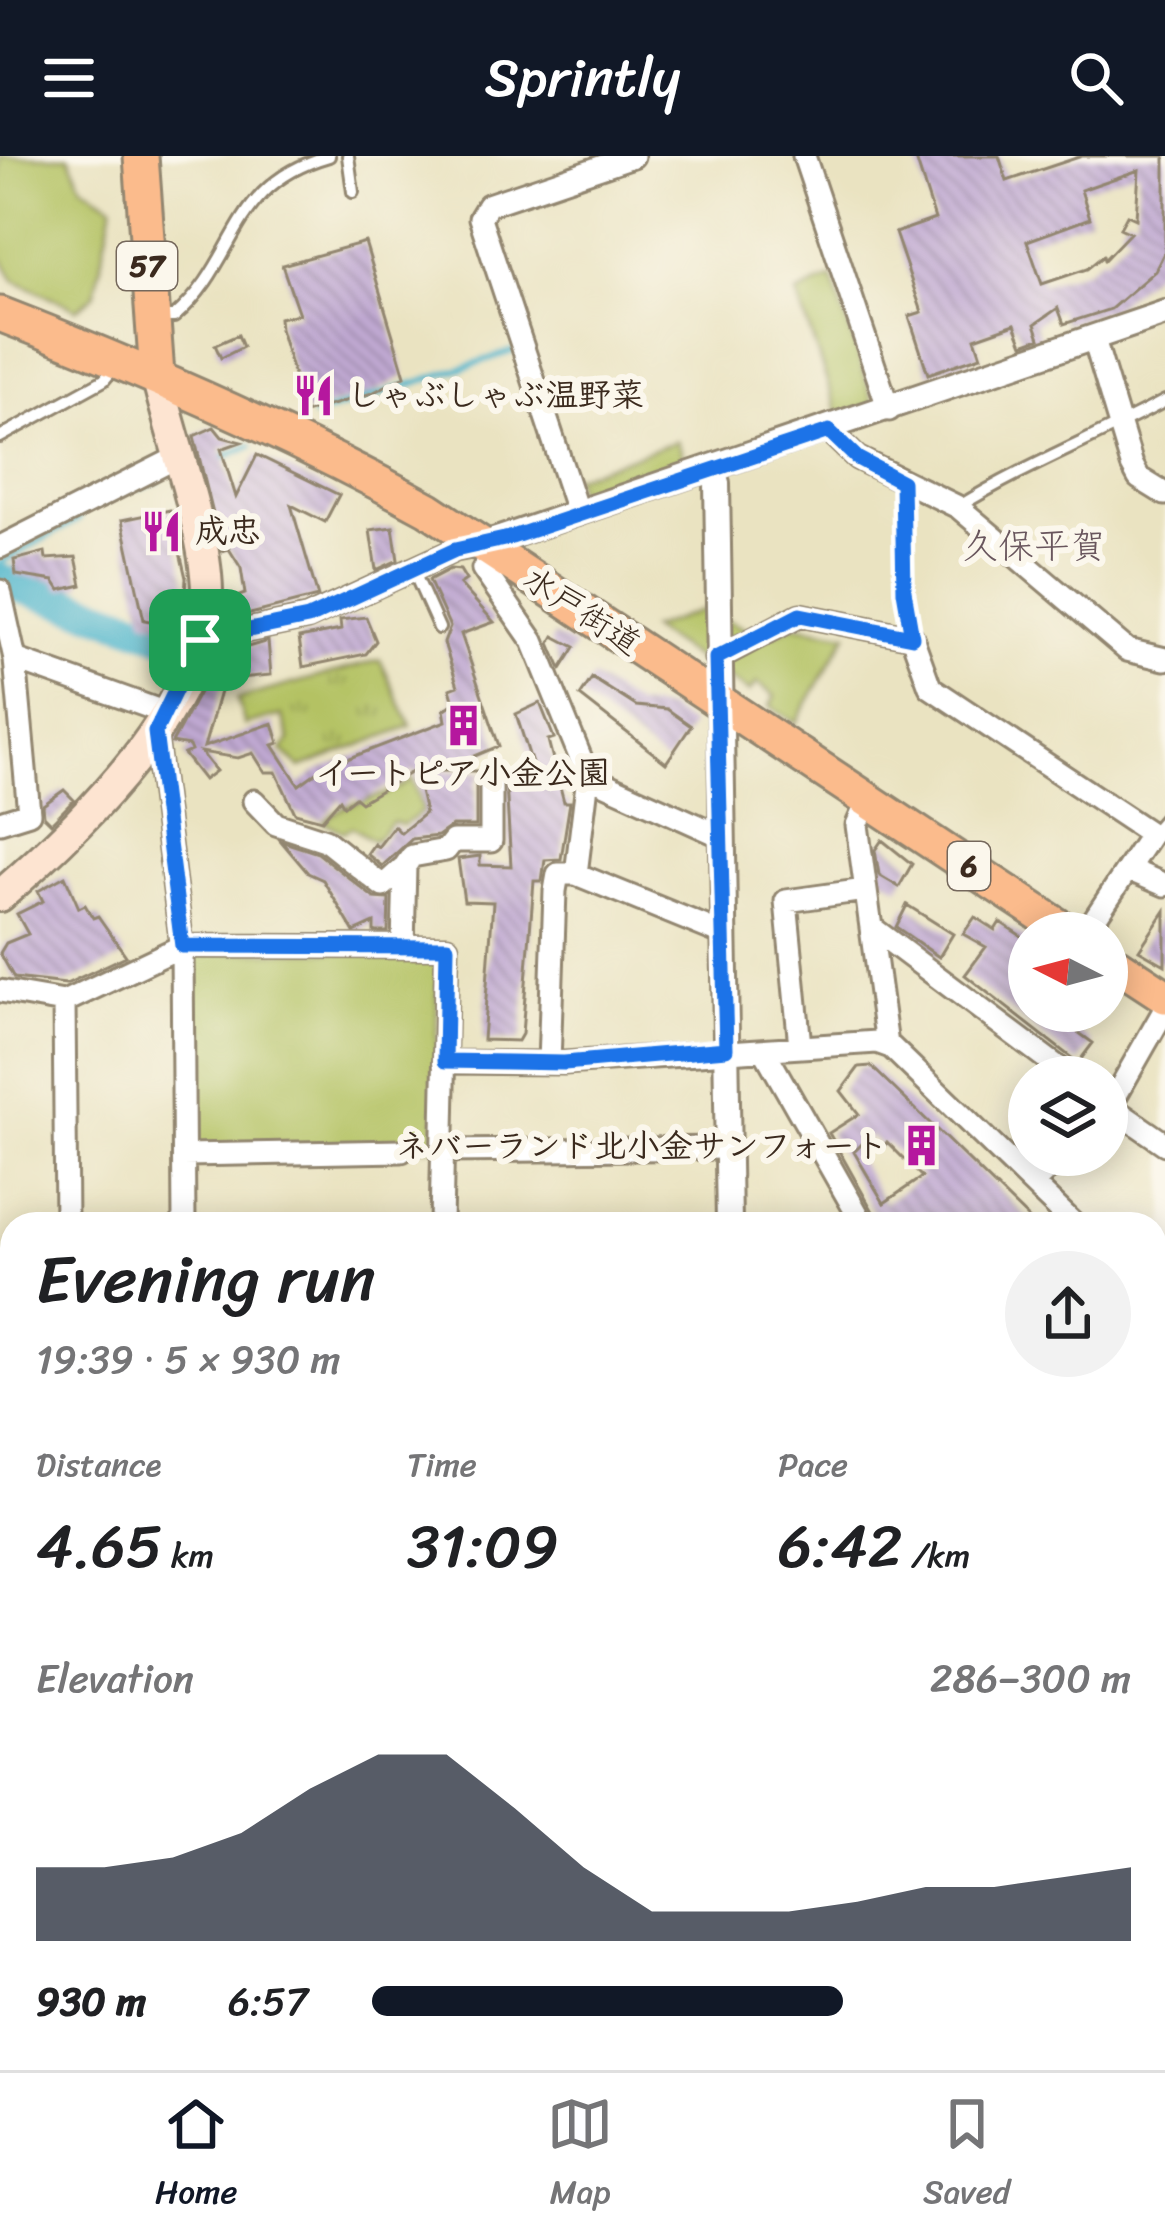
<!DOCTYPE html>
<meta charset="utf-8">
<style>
:root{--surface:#fff;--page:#f2f2f2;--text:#202124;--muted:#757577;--line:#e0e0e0;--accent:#111827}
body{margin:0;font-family:Sriracha,"Klee One",sans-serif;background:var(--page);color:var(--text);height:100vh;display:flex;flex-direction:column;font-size:45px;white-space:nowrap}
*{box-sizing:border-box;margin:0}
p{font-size:39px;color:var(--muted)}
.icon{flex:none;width:66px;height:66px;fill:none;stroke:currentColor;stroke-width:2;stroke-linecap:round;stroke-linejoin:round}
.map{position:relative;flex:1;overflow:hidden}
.sheet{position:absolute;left:0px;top:1056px;width:1167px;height:858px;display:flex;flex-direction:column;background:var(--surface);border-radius:36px 36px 0 0;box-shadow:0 6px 30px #0003}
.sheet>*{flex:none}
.needle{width:78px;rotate:276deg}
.fabs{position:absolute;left:1008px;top:756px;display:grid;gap:24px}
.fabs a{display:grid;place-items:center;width:120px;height:120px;border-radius:50%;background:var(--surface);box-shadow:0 6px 30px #0003;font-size:60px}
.pin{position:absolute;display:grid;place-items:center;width:102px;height:102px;color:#fff;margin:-51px;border-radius:24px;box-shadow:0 6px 18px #0006}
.round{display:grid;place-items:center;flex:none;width:126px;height:126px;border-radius:63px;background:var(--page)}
.overview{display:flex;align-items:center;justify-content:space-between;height:204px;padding:0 36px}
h1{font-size:66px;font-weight:600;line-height:90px}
.stats{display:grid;grid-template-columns:repeat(3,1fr);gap:18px;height:204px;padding:12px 36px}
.stats div{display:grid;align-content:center}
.stats b{font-size:60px;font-weight:600}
.stats small{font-size:33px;font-weight:400}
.stats p{font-size:33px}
.chart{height:336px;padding:24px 36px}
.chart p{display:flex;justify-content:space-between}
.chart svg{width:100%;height:216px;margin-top:12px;fill:var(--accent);opacity:.7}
ul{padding:0 36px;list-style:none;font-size:39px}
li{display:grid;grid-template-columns:192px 144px 1fr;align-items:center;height:90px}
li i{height:30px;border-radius:15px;background:var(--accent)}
header{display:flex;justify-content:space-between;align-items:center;height:156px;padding:0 36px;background:var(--accent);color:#fff;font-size:54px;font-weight:600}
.tab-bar{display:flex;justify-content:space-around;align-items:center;height:168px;border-top:3px solid var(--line);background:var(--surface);font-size:33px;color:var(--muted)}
.tab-bar a{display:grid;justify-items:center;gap:6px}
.tab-bar .on{color:var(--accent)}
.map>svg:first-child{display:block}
</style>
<header><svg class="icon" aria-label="menu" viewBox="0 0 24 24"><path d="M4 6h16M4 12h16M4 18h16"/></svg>Sprintly<svg class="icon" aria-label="search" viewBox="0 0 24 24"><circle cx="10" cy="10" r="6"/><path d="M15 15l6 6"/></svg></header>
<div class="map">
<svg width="1165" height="1914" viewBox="0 0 1165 1914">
<defs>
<pattern id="grass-tufts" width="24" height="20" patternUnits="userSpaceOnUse" patternTransform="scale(3)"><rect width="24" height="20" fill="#b4c264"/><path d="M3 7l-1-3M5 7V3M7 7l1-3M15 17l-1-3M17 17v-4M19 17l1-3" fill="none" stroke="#949e52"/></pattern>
<pattern id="building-back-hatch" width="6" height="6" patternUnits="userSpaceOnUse" patternTransform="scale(3)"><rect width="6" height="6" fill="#bfa8d1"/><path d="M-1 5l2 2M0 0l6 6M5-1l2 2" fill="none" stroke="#9c89a9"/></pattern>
</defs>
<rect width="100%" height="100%" fill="#fbf7ec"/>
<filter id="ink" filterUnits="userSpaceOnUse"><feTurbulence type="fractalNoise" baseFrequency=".00833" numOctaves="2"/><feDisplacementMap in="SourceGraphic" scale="24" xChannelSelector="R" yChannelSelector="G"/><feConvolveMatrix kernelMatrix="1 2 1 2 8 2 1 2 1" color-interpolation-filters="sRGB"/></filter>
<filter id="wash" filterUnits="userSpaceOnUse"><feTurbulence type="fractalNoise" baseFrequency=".004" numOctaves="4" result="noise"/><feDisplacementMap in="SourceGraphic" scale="48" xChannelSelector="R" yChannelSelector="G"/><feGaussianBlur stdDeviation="2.7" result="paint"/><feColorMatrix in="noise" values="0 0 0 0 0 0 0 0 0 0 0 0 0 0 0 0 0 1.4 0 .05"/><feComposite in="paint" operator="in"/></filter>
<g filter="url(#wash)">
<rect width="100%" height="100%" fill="#eae3c1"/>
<path fill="url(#grass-tufts)" stroke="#787641" stroke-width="3" d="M380 504 411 570 300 612 282 594 290 584 282 559 245 569 237 543Z"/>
<path fill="#b4c264" stroke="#787641" stroke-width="3" d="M0 0H69L82 29 113 49 95 138 77 153 14 124 0 100Z
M832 122 874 248 839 260 797 138Z
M677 285 689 312 590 346 578 337 573 321Z
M703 454 764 481 795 469 847 478 796 567 770 550 775 540 757 527 749 536 650 473Z
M412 623 423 655 403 669 392 666 374 685 352 671 344 676 324 666C349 640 383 647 412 623Z
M438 795 435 991 198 994 191 986 189 803 197 796Z"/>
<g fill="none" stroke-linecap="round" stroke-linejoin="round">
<path stroke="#4cb4ca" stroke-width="6" d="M314 260 513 195
M221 302 251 290
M138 332 158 325
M0 407 79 363"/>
<path stroke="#4cb4ca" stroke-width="33" d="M0 424 181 485"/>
</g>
<g id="blocks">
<path fill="url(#building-back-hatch)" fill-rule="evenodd" d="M924 0H999L1007 25 1082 0H1165V95L1155 115 1111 153 1064 168 1058 152 1035 168 1040 182 1023 188 1015 168 975 182 981 200 928 218 909 160 922 156 895 77 935 63 916 3ZM1139 14 1136 63 1127 59 1120 72 1130 77 1104 104 1103 100 1087 113 1042 128 1027 85 1090 62 1081 34Z
M365 86 405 220 372 237 305 257 280 173 279 162 299 158 282 109Z
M238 179 243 191 221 202 215 189Z
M214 271 222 281 241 286 221 293 236 341 257 299 339 339 325 366 291 349 318 441 238 461 231 443 245 438 241 412 229 393 222 395 194 280Z
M170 354 186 422 183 471 144 464 122 364Z
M393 371 398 404 376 414 370 374Z
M45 396 46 403 76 401 82 429 60 434 54 425 16 419 14 404Z
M450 413 460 414 466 424 460 428 494 466 461 478 499 590 439 615H484L476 627V670H452L438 680 412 683 382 710 367 698 374 688 378 691 394 670 401 677 425 657 415 614 361 646 355 641 344 650 340 643 322 664 295 657 276 616H265L253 597 238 602 201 596 216 615 204 624 184 598 191 595 189 590 172 587 214 508 226 515 204 591 273 567 279 587 273 589 299 629 321 613 446 565 444 554 454 547 450 533 458 530 444 487 450 471 429 424Z
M366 461 376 485 366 498 303 511 299 482 341 474 340 464Z
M554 480 575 491 561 513 550 487Z
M268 485 271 519 239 522 241 493Z
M592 522 636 550 667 553 691 570 666 607 580 540Z
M540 547 554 582 548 584 564 646H570L561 703 545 704 542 725H534L522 878 518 885 483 884 493 746 464 745 458 703 480 700V709L511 710 506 627 498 615 534 614 516 558Z
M64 634 74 644 51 667 44 660 43 649Z
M882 684 912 708 899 731 879 719 875 694Z
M281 685 318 697 374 742 389 743 388 776H374V767L354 776 323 724 308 717Z
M65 720 79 752 85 749 93 762 98 760 126 800 66 828 14 822 0 797 6 787 28 778 17 758 43 745 38 735Z
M907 749 953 778 939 801 896 771Z
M1165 755V809L1139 794Z
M975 761 995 774 1000 766 1029 785V855H1086L1075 874 1093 887 1078 907 965 819 986 791 963 778Z
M871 910 1034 1068H880L829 977 859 958 841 935 859 911ZM870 980 883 991 887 986 922 1021 884 1047 854 996Z"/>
</g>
</g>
<g filter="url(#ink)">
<use href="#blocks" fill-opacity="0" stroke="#928670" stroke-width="3"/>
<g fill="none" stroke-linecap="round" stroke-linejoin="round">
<defs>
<path id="service" d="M348 0 353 36
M158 161H174C241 104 227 29 329 0
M0 281 104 224 114 212
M902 325 904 435 912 481
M958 351C1024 310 1096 282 1165 245
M413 414 439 472
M1151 678 1165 662"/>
<path id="minor" d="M804 0 889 254
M1094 183 1132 309 1139 322 1165 338
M829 275 857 302 958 351 1127 494 1165 503
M578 358 480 62 488 49 633 0
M0 391 176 302
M495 397 483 413 533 485 588 620 576 718H558L555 735 549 907
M0 435 15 503 29 657 0 666
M201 484 307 462 455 394 482 389
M15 503 166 557
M716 503 800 459 912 481 930 531 1151 678 1085 777
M155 576 182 790 184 1068
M588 620 721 680
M868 644 857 669 887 889
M254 645 276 668 325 684 383 730 405 710
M1128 713 1165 729
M576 718 723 778
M871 771 1071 921
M403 791 405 710 412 700 446 694 453 685H491V628
M0 835 64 846 182 790 447 791 441 1068
M64 846 66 1068
M800 890 786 745 865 734
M764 894 863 1068
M445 906 564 907 877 886 891 891 1074 1068
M1107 948 1165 988
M1107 955 1165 853
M443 995 728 992
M184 999 402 995
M1033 1028 1062 999
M1155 1330 1165 1329
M1155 1472 1165 1535
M0 1476 12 1478
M1155 1594H1165
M0 1602 12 1601
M0 1752H12
M239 1902 241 1914
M463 1902 464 1914
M917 1902 918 1914"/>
<path id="tertiary" d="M712 313 717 327 729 1068
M482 389 1165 157
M1155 1209 1165 1208
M0 1248 12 1245
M1155 1894 1165 1893
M780 1902 781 1914
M963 1914 1091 1902"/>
<path id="secondary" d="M0 740C80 671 209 548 207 435 206 373 171 282 157 219"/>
<path id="primary" d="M141 0 157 219"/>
<path id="trunk" d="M0 158C147 215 289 277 428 353L1069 777
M1107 802 1165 840"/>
</defs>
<use href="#service" stroke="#928670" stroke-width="16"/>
<use href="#minor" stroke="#928670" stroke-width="27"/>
<use href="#tertiary" stroke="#928670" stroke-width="30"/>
<use href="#secondary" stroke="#928670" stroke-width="36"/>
<use href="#primary" stroke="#928670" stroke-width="39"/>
<use href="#trunk" stroke="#928670" stroke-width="39"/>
<use href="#service" stroke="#fff" stroke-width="10"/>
<use href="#minor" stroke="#fff" stroke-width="21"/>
<use href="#tertiary" stroke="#fff" stroke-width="24"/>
<use href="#secondary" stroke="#fde4d1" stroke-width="30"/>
<use href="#primary" stroke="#fbbb8c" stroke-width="33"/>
<use href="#trunk" stroke="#fbbb8c" stroke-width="33"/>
</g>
</g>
<g fill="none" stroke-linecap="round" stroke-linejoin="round" filter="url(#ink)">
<defs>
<path id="route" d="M829 275 857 302 902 326 904 435 912 481 800 459 716 502 726 893 564 907 445 905 447 791 182 790 155 576 200 484 308 462 455 394 509 382Z"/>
</defs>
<use href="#route" stroke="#fff" stroke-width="24"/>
<use href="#route" stroke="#1a73e8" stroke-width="15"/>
</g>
<defs>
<symbol id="restaurant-bare" viewBox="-9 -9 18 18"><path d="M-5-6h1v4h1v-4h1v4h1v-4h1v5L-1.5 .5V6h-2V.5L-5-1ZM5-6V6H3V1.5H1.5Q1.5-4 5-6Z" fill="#b5179e" stroke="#fbf7ec" stroke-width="2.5" paint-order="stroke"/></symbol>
<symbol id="building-bare" viewBox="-9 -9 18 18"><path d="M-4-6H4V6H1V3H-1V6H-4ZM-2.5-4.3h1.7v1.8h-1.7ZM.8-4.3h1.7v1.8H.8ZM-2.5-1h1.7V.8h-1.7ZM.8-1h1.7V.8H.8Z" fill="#b5179e" stroke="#fbf7ec" stroke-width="2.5" paint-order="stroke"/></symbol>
</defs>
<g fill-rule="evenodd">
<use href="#restaurant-bare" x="284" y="210" width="59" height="59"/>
<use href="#restaurant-bare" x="132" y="346" width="59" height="59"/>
<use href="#building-bare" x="434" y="540" width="59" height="59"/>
<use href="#building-bare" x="892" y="960" width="59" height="59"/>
</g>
<g text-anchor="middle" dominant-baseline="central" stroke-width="12" stroke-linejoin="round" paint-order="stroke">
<g fill="#fbf7ec" stroke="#75685c" stroke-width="3">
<rect x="117" y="86" width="60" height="48" rx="9"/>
<rect x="948" y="686" width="42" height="48" rx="9"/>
</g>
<g font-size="30" font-weight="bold" fill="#3b2a1e">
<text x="147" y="110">57</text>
<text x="969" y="710">6</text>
</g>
<g font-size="33" font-weight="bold" fill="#3b2a1e" stroke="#fbf7ec" text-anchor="start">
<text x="347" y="239">しゃぶしゃぶ温野菜</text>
<text x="195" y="375">成忠</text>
<text x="463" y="617" text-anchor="middle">イートピア小金公園</text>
<text x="888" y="990" text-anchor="end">ネバーランド北小金サンフォート</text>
</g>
<g font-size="33" fill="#3b2a1e" stroke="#fbf7ec">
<text transform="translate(582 455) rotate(33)">水戸街道</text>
</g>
<g font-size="36" fill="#69565d" stroke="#fbf7ec">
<text x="1034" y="390">久保平賀</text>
</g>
</g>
</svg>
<div class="fabs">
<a><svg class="needle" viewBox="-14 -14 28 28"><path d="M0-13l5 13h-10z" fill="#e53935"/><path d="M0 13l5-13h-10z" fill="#757577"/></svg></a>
<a><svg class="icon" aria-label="layers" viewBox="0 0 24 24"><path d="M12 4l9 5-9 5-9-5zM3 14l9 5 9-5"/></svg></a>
</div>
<div class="pin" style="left:200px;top:484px;background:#1e9e55"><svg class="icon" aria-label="arrive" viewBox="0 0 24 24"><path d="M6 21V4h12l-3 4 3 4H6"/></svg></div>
<section class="sheet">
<div class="overview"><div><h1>Evening run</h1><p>19:39 · 5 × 930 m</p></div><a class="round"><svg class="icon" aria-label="share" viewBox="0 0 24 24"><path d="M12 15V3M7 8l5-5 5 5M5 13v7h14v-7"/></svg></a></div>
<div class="stats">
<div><p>Distance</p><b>4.65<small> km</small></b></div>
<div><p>Time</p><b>31:09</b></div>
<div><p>Pace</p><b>6:42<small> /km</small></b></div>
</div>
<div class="chart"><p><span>Elevation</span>286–300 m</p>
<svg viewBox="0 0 160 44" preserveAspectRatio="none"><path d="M0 44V29L10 29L20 27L30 22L40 13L50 6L60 6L70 17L80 29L90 38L100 38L110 38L120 36L130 33L140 33L150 31L160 29V44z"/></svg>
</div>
<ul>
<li><b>930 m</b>6:57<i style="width:62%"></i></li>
</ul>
</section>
</div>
<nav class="tab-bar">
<a class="on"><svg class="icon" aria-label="home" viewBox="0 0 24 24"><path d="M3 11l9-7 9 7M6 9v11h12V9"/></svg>Home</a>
<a><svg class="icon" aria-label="map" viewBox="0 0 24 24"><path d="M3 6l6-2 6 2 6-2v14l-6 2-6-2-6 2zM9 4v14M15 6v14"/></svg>Map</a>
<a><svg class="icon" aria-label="saved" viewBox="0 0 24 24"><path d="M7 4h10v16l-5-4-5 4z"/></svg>Saved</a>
</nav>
